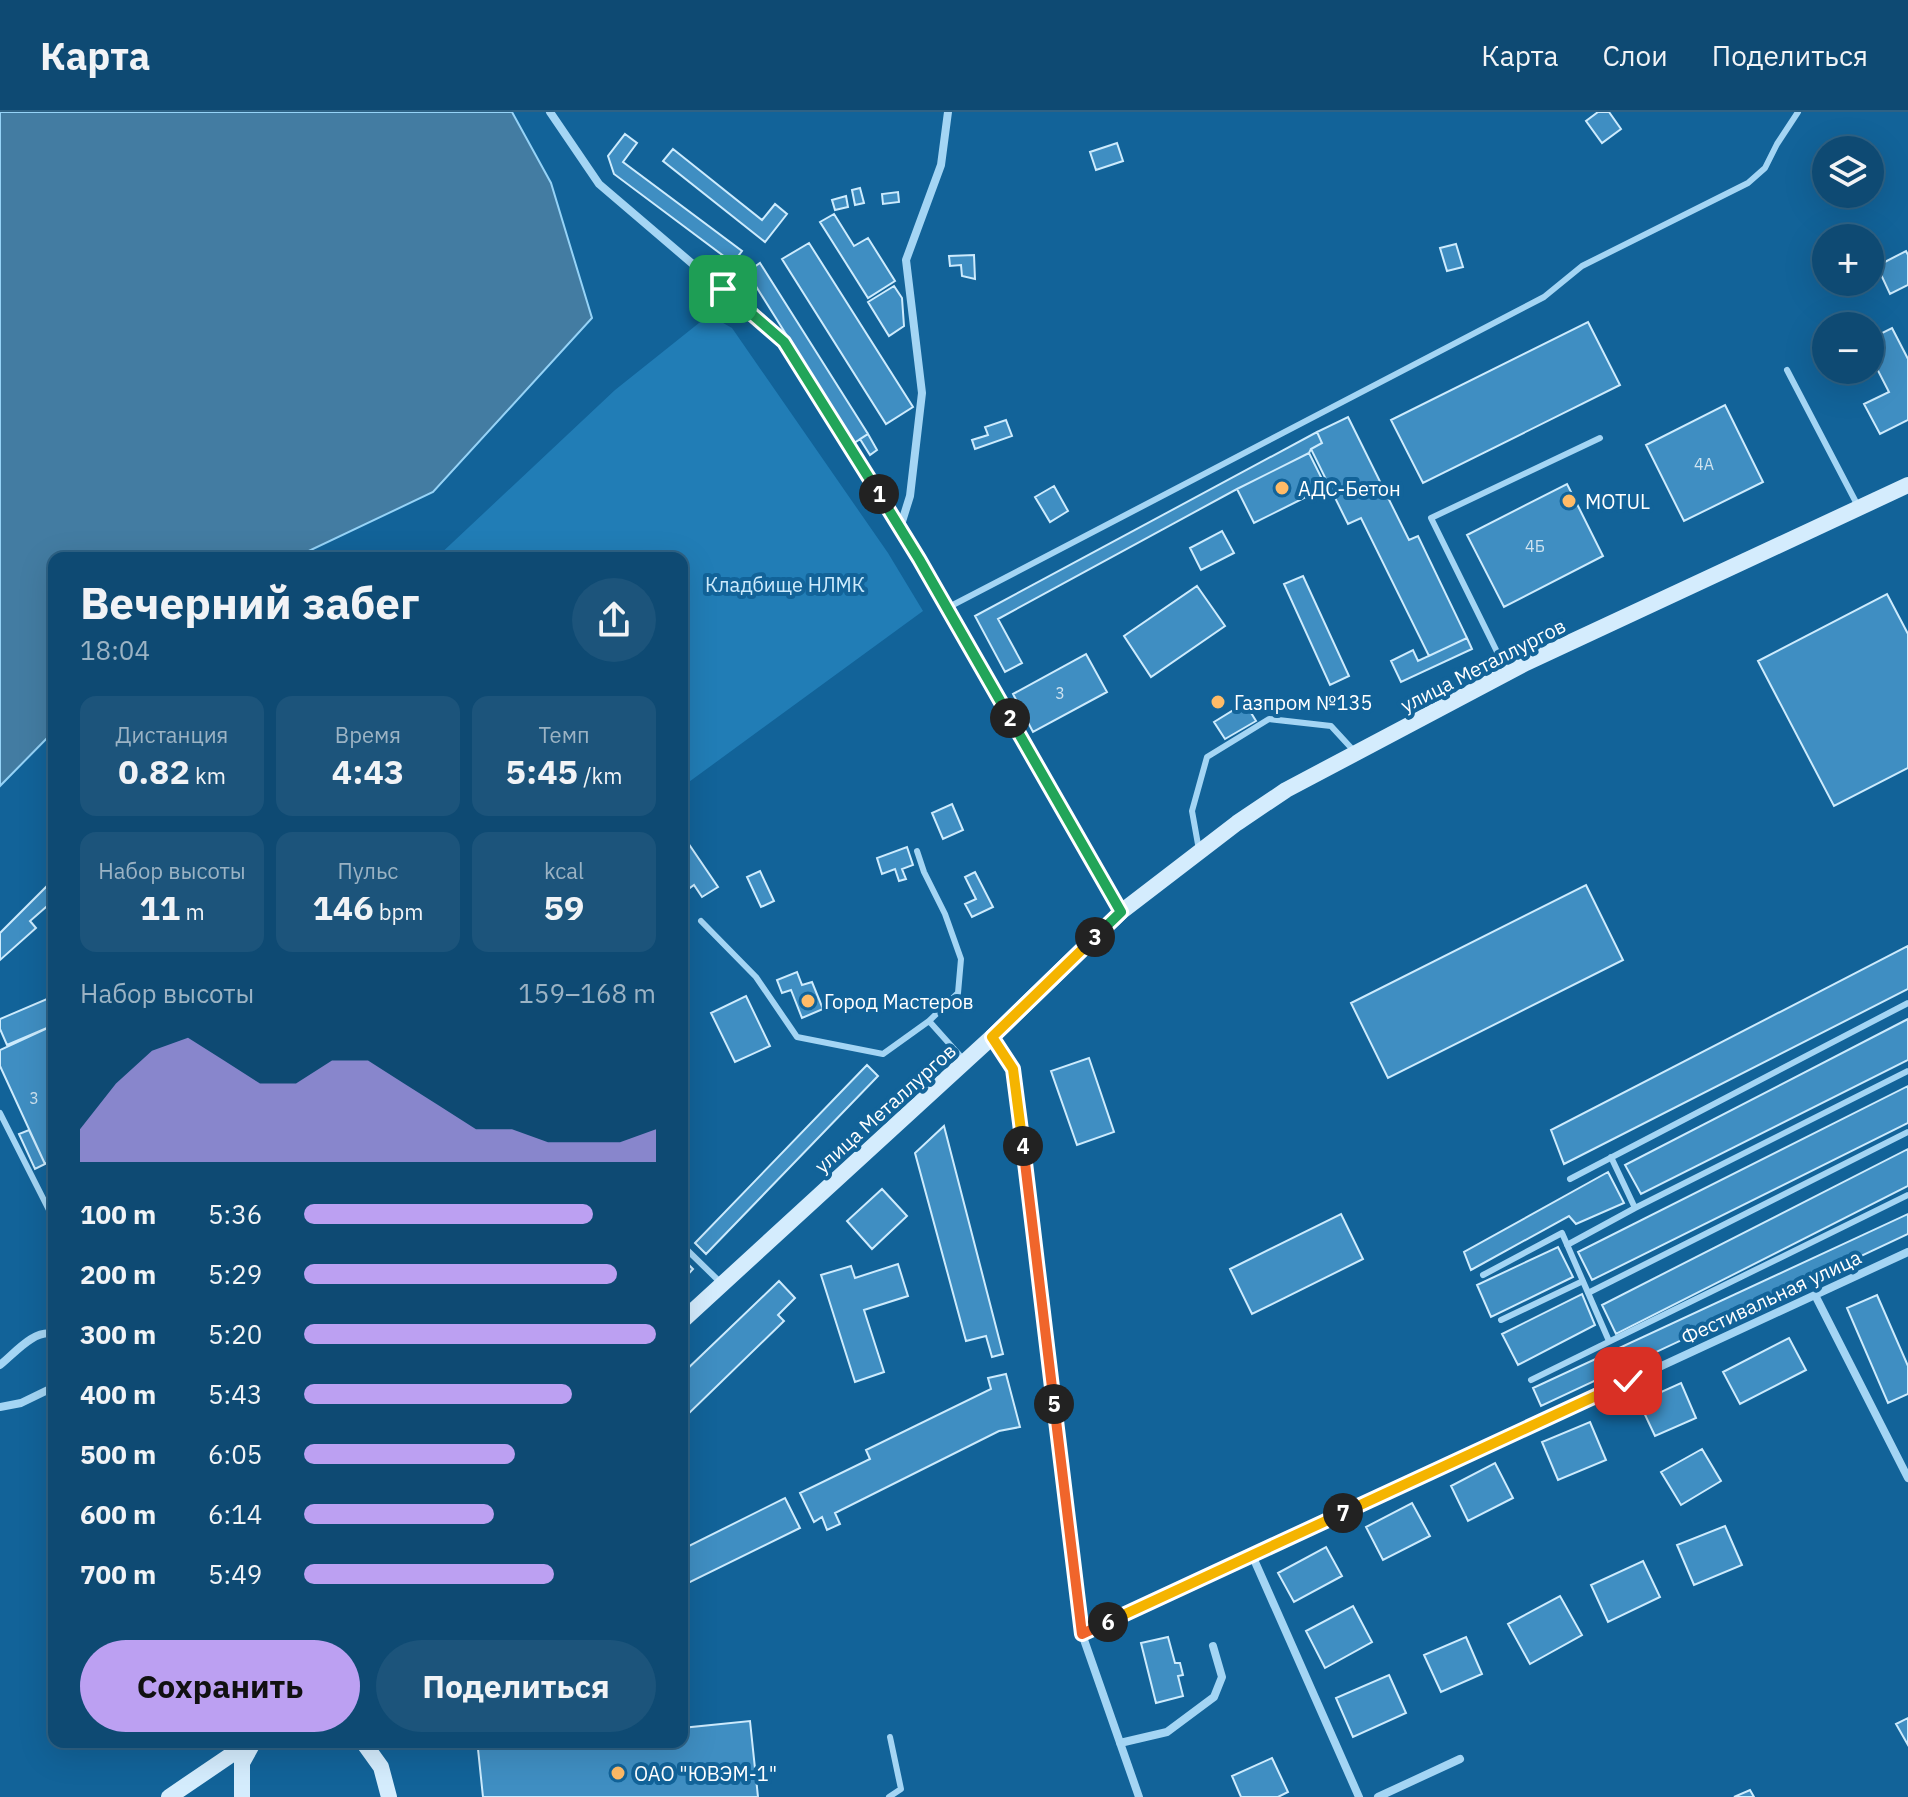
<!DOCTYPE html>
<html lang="ru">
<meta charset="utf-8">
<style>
:root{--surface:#0e4a73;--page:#1c547b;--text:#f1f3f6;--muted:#9bb3c4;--line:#2e6285;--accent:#bca0f2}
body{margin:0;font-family:"IBM Plex Sans",sans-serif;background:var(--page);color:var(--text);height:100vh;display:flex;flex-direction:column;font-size:30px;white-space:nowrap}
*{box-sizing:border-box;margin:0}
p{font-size:26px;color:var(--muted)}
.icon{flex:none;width:44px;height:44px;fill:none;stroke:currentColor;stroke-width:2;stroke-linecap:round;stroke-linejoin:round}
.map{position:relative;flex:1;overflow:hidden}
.details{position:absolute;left:48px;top:440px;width:640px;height:1196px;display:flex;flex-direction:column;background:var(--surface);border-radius:16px;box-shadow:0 8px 32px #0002,0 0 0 2px var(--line)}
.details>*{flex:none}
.controls{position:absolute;left:1812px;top:24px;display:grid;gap:16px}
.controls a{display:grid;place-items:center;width:72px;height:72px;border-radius:50%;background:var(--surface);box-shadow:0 8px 32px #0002,0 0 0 2px var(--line);font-size:40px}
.pin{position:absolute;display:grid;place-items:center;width:68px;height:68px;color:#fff;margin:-34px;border-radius:16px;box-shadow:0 4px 12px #0006}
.km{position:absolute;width:40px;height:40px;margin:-20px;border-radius:50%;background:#222;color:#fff;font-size:22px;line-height:40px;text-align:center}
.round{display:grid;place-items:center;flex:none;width:84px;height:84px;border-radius:42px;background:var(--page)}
.headline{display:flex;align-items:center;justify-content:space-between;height:136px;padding:0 32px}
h1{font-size:44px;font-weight:700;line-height:60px}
.metrics{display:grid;grid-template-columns:repeat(3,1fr);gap:12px;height:136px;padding:8px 32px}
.metrics div{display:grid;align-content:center;border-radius:16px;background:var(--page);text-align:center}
.metrics b{font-size:34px;font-weight:700}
.metrics small{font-size:22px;font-weight:400}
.metrics p{font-size:22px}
.chart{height:224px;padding:16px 32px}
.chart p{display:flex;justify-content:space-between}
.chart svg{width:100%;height:144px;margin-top:8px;fill:var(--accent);opacity:.7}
.cta{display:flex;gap:16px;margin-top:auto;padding:16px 32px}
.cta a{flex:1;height:92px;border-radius:48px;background:var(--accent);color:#111;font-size:32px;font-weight:700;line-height:92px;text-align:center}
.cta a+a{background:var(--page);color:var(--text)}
ul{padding:0 32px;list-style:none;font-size:26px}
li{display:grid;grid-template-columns:128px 96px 1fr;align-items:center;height:60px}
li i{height:20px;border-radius:10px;background:var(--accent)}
header{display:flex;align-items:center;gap:48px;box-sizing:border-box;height:112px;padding:0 40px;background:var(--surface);border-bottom:2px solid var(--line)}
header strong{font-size:38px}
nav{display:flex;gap:44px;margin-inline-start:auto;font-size:28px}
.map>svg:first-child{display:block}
</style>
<header>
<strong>Карта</strong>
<nav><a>Карта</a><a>Слои</a><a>Поделиться</a></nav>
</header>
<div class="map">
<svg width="1908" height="1685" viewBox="0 0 1908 1685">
<rect width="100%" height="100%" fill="#126399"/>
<path fill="#217db6" d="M709 203 732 216 888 441 923 499 682 675V446H436L615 278Z"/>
<path fill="#437ca2" stroke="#96d3f7" stroke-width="2" d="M0 0H512L551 71 592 206 433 380 294 446H54V619L0 674Z"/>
<path fill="#3f8ec2" stroke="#cdebfd" stroke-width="2" d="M1598 0H1609L1621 17 1602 31 1586 9Z
M625 22 637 31 623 50 742 139 733 151 614 62 608 44Z
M1117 31 1123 49 1096 58 1090 40Z
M673 37 762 108 775 92 787 102 765 130 663 49Z
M860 76 864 91 855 93 852 78Z
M898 80 899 90 883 92 882 82Z
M846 84 848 95 835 98 832 88Z
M834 102 854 134 868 126 895 169 868 186 820 110Z
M809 131 913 295 886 312 782 147Z
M1456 132 1463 155 1447 159 1440 136Z
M1906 139 1908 143V173L1890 182 1877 154Z
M974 143 975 167 962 164 961 153 950 154 949 144Z
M760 151 868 322 854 331 747 160Z
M894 174 902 186 904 214 889 224 868 190Z
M1588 210 1620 273 1423 371 1391 308Z
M1892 216 1908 247V308L1880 322 1864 292 1889 280 1870 243V227Z
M1725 293 1763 370 1684 409 1646 333Z
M1348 305 1409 428 1418 424 1467 526 1429 544 1361 406 1348 412 1311 337 1322 331 1317 320Z
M1006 308 1012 324 975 337 972 328 988 323 985 315Z
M1317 320 1322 331 1311 337 1309 341 1237 377 998 507 1022 551 1005 560 975 504Z
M868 322 877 338 870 343 860 327Z
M1309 341 1326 375 1254 411 1237 377Z
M1567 372 1603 444 1504 495 1467 423Z
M1054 374 1068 399 1050 410 1035 385Z
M1222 419 1234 441 1201 458 1190 436Z
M1303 464 1349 564 1330 573 1284 472Z
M1197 474 1225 514 1151 565 1124 524Z
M1887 482 1908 522V656L1834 694 1758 549Z
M1467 526 1472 537 1401 570 1391 549 1413 538 1418 549Z
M1086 542 1107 580 1033 620 1013 582Z
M1245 591 1256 609 1225 627 1214 610Z
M952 692 963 718 943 727 932 701Z
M682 722 718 775 702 785 694 773 687 778 682 770Z
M907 735 913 753 902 757 906 767 899 769 895 757 882 762 877 746Z
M760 759 774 789 761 795 747 765Z
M975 760 993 795 972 805 965 792 976 787 965 765Z
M54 767V788L30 809 36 816 0 848V821Z
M1586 773 1623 848 1388 966 1351 891Z
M1908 834V877L1564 1052 1551 1018Z
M797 860 802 873 812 870 823 897 802 906 791 878 782 881 777 868Z
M54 884V913L7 933 0 917V907Z
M746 884 770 934 735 950 711 901Z
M1908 907V948L1641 1082 1625 1053Z
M54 913V1048L45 1052 0 954V938Z
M1089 946 1114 1020 1077 1033 1051 959Z
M867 953 878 964 706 1142 695 1131Z
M1908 974V1011L1592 1168 1578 1140Z
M944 1014 1003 1242 992 1245 986 1224 966 1229 915 1041Z
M29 1018 45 1052 35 1057 19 1022Z
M1908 1037V1074L1616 1222 1602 1193Z
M1608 1060 1624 1091 1576 1112 1569 1104 1471 1158 1464 1140Z
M882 1077 907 1104 872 1137 847 1109Z
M1341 1102 1363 1147 1252 1202 1230 1157Z
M1908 1102V1122L1541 1294 1533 1276Z
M1558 1135 1573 1165 1491 1205 1477 1173Z
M686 1150 693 1157 682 1169V1154Z
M898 1152 908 1184 864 1198 884 1260 855 1270 821 1163 851 1154 855 1166Z
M779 1169 795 1186 778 1203 784 1209 682 1308V1262Z
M1582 1182 1595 1213 1518 1253 1502 1222Z
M1877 1183 1908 1254V1282L1888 1291 1847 1196Z
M1789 1226 1806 1258 1740 1292 1723 1260Z
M1006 1262 1020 1315 999 1319 835 1401 840 1412 827 1418 822 1405 814 1410 800 1381 870 1347 866 1338 991 1277 988 1266Z
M1681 1271 1696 1306 1655 1324 1639 1290Z
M1590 1310 1606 1348 1558 1368 1542 1330Z
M1702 1337 1721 1369 1681 1393 1661 1360Z
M1495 1351 1513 1386 1468 1409 1451 1374Z
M785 1386 800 1416 682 1474V1431L685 1436Z
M1412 1391 1430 1424 1383 1448 1366 1415Z
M1725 1414 1742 1453 1694 1473 1677 1433Z
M1326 1435 1342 1464 1294 1490 1278 1461Z
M1643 1449 1660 1485 1608 1510 1591 1473Z
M1560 1484 1582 1523 1530 1552 1508 1512Z
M1353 1494 1372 1530 1325 1556 1306 1519Z
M1168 1525 1175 1551H1180L1183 1563 1178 1564 1183 1584 1156 1591 1141 1531Z
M1466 1525 1482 1562 1441 1580 1424 1543Z
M1389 1563 1406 1601 1353 1625 1336 1586Z
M1908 1606V1633L1896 1612Z
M750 1609 758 1685H483L478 1637 547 1630H682V1616Z
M1272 1646 1288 1680 1278 1685H1241L1232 1664Z
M1750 1678 1754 1685H1734Z"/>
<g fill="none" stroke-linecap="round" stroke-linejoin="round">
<path stroke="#a4d5f4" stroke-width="6" d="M1787 258 1859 396
M947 496 1544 185 1582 154 1748 71 1765 56 1777 32 1798 0
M1506 558 1431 406 1600 326
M1199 738 1192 699 1207 645 1269 607 1331 614 1354 639
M917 739 924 760 945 802 961 847 958 881 929 909
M701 809 756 865 797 925 883 942 929 909 963 947
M0 1001 54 1108
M1611 1045 1635 1096
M1570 1067 1908 891
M682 1133 720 1170
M1567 1133 1635 1096 1908 959
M1483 1163 1562 1121 1609 1229
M1588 1181 1908 1020
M1501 1208 1583 1169
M1531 1268 1908 1083
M889 1685 901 1677 890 1625"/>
<path stroke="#a4d5f4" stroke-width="8" d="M550 0 599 72 784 230 919 447 1120 800
M900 416 910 384 922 281 906 148 941 53 948 0
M992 925 1013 957 1082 1522 1139 1685
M1815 1183 1908 1366
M0 1253C15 1241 34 1217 54 1222
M0 1295 21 1291 54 1275
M1252 1443 1359 1685
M1082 1522 1908 1140
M1120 1631 1167 1620 1214 1585 1222 1565 1213 1534
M1378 1685 1460 1647"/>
<path stroke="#d4ecfd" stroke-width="16" d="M682 1209 992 925 1121 800 1237 711 1286 678 1526 551 1908 373
M363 1630 381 1655 389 1685
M169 1685 250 1630
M242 1685V1651L253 1631"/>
</g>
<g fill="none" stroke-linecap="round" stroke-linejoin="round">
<defs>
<path id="split-1" d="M723 177 784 230 879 382"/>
<path id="split-2" d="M879 382 919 447 1010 606"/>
<path id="split-3" d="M1010 606 1121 800 1095 825"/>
<path id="split-4" d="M1023 1034 1013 957 992 925 1095 825"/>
<path id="split-5" d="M1023 1034 1054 1292"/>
<path id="split-6" d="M1054 1292 1082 1522 1108 1510"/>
<path id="split-7" d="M1108 1510 1343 1401"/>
<path id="split-8" d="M1343 1401 1628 1269"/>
</defs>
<use href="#split-1" stroke="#fff" stroke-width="16"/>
<use href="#split-2" stroke="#fff" stroke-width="16"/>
<use href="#split-3" stroke="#fff" stroke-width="16"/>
<use href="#split-4" stroke="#fff" stroke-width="16"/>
<use href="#split-5" stroke="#fff" stroke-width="16"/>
<use href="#split-6" stroke="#fff" stroke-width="16"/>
<use href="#split-7" stroke="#fff" stroke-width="16"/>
<use href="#split-8" stroke="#fff" stroke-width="16"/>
<use href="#split-1" stroke="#22a559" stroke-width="10"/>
<use href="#split-2" stroke="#22a559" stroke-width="10"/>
<use href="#split-3" stroke="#22a559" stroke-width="10"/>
<use href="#split-4" stroke="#f5b400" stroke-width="10"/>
<use href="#split-5" stroke="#f0652b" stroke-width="10"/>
<use href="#split-6" stroke="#f0652b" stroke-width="10"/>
<use href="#split-7" stroke="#f5b400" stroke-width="10"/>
<use href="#split-8" stroke="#f5b400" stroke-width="10"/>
</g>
<g fill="#ffbb67" stroke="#126399" stroke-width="3">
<circle cx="1282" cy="376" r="8"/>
<circle cx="1569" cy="389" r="8"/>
<circle cx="1218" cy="590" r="8"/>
<circle cx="808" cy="889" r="8"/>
<circle cx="618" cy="1661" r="8"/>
</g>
<g text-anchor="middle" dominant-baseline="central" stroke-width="8" stroke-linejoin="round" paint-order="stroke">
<g font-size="16" fill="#cfe3f0">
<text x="1704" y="352">4А</text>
<text x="1535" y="434">4Б</text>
<text x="1060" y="581">3</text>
<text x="34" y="986">3</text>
</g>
<g font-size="20" fill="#fff" stroke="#126399" text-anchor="start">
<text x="1298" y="376">АДС-Бетон</text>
<text x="1585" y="389">MOTUL</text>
<text x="1234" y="590">Газпром №135</text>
<text x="824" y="889">Город Мастеров</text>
<text x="634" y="1661">ОАО "ЮВЭМ-1"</text>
</g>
<g font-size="20" fill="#cdebfd" stroke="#126399">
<text x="785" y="472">Кладбище НЛМК</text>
</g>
<g font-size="20" fill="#fff" stroke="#126399">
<text transform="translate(1483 553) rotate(-27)">улица Металлургов</text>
<text transform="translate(885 996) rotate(-42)">улица Металлургов</text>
<text transform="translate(1771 1185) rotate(-25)">Фестивальная улица</text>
</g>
</g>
</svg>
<div class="controls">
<a><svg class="icon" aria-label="layers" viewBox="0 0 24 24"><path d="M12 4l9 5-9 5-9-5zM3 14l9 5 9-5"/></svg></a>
<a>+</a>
<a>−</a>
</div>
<div class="pin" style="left:723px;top:177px;background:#1e9e55"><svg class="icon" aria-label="arrive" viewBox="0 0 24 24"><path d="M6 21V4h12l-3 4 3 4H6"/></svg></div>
<div class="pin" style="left:1628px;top:1269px;background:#d93025"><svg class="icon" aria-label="check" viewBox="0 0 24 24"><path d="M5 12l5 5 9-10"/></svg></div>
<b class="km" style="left:879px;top:382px">1</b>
<b class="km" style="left:1010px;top:606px">2</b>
<b class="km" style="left:1095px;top:825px">3</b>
<b class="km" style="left:1023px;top:1034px">4</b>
<b class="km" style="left:1054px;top:1292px">5</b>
<b class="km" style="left:1108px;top:1510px">6</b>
<b class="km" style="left:1343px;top:1401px">7</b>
<section class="details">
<div class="headline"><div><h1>Вечерний забег</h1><p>18:04</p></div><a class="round"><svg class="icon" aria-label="share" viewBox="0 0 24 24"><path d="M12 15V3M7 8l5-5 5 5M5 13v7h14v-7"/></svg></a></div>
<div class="metrics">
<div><p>Дистанция</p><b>0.82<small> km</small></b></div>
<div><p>Время</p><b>4:43</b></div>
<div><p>Темп</p><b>5:45<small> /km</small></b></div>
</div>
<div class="metrics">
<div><p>Набор высоты</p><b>11<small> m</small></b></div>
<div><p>Пульс</p><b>146<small> bpm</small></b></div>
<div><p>kcal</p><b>59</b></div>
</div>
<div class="chart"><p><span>Набор высоты</span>159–168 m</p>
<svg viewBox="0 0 160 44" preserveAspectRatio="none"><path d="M0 44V34L10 20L20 10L30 6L40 13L50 20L60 20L70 13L80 13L90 20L100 27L110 34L120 34L130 38L140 38L150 38L160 34V44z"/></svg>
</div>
<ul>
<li><b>100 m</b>5:36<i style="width:82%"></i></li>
<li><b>200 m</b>5:29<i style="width:89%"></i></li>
<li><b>300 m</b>5:20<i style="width:100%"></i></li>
<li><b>400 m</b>5:43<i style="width:76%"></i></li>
<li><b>500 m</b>6:05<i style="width:60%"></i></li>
<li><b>600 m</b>6:14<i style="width:54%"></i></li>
<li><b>700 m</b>5:49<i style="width:71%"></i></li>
</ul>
<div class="cta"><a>Сохранить</a><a>Поделиться</a></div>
</section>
</div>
